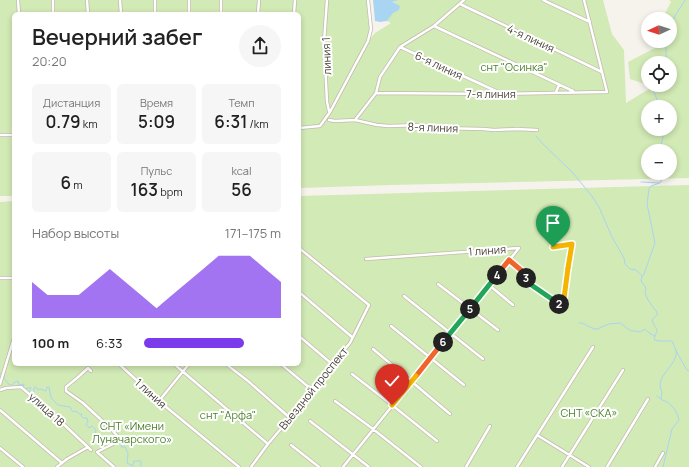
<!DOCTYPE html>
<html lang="ru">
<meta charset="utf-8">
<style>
:root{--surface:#fff;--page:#f6f6f6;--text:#222;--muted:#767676;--accent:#7c3aed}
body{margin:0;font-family:Manrope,sans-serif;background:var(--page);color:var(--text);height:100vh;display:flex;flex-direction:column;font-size:15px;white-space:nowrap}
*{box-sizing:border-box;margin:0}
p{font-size:13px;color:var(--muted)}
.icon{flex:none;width:22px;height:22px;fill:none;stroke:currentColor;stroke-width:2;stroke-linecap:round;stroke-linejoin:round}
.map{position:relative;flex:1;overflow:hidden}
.panel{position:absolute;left:12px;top:12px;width:289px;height:354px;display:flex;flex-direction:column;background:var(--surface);border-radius:6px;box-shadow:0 2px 6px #0003}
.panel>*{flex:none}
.needle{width:26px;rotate:267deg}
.controls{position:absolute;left:641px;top:12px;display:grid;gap:8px}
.controls a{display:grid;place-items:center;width:36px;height:36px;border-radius:50%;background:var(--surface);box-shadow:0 2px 6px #0003;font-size:20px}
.pin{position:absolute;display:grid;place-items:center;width:34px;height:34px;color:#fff;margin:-41px -17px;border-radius:50% 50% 50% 0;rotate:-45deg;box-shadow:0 0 4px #0007}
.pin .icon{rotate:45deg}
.km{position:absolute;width:20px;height:20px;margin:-10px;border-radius:50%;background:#222;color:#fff;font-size:11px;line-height:20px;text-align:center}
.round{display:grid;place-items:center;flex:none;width:42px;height:42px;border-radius:21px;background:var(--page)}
.summary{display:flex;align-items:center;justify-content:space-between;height:68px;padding:0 20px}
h1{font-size:22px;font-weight:600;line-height:30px}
.stats{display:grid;grid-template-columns:repeat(3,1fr);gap:6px;height:68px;padding:4px 20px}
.stats div{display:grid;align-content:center;border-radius:6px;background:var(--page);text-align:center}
.stats b{font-size:17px;font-weight:600}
.stats small{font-size:11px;font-weight:400}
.stats p{font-size:11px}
.chart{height:112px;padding:8px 20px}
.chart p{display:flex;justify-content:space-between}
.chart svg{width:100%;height:72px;margin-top:4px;fill:var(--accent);opacity:.7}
ul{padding:0 20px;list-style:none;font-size:13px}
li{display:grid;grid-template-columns:64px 48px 1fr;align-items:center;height:30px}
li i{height:10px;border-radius:5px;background:var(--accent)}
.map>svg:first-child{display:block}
</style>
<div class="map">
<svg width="689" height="467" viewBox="0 0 689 467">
<rect width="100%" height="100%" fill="#f6f3ec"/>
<path fill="#d2eab5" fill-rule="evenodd" d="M0 0H368L371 29 369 40 375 33 391 23 387 21 393 12 399 10 392 2 399 0H603L612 34 624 50 626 103 649 89 648 85H670V63H648V85L630 79 628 62 657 47V41H670V19H662L671 2 669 0H689V178L392 185 299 188V14H14V196H0ZM648 107H670V129H648ZM648 151H670V173H648Z
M689 185V467H0V202L14 201V364H299V196Z"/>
<path fill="#a9d4f2" d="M373 0H399L392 2 400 6 399 10 393 13 387 21 380 22 375 21Z"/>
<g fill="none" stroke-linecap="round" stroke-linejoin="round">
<path stroke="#a9d4f2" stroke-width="1" d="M670 29 675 16 685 0
M664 63 666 61V41
M651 85C652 90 655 93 656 97 658 101 657 104 658 107
M662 129 661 131 663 135V138L660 147 664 151
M536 136 543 144 573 173 591 195 599 207 612 237 624 258 625 264 630 269 636 270 642 276
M662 173 661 182 657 184 651 186 649 189 647 204 655 243 644 274C637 283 645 283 646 289 646 290 645 291 645 292 646 299 653 307 657 312V315L652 320C655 330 660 326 654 338L655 340 659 341H672C673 344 675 347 676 350 679 365 653 376 662 392L661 399 662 400C671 402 677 411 679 420L672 429 663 467
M641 182 659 183
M579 323H582L594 329H597L609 324 620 323 631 331H635L640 332 645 329 649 333 655 336
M676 351 687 370 689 371
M0 373 1 374
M4 375V378C6 381 8 385 12 385L15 382 18 381 19 385 24 384 23 388 26 389 30 387 31 388 30 390V393L31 394 33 393 34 392V388L36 387 38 390 40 389 46 391 47 387H49C49 391 51 394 51 398L58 405 70 407 72 411 78 412 79 414H82L81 416 83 418H87L88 422 86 424 89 428 92 426 96 430 95 434 100 435V439H103L104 441 108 443 110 439 113 440
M657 396 661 399
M115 442 118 445 120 442 122 443 121 447H125L128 453 127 463 133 466 134 461H141V467"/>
<defs>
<path id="street" d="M18 0 19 14
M53 0V14
M87 0 88 14
M120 0 121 14
M155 0V14
M189 0V14
M221 0V14
M327 0 324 42 327 102 329 111
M543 0 590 22
M460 4 602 72
M258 14 259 0
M294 14 295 0
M434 26 573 91
M400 47 498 92
M556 92 559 85
M376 93 501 94 607 92 584 0
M329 120 335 121 355 120 377 125 389 126 422 125 439 128 483 129 494 130 517 129 537 130
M355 120 376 93 380 77 400 47 434 26 464 0
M299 128 320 126 330 112 368 41 371 29 368 0
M0 135H14
M509 260 522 271 530 284 563 306 572 244 553 247
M0 278H14
M438 284 498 330
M489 285 513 305
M299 292 352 337
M404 296 483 359
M391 326 464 385
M299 336 332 364
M373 349 450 414
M119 364 159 401 239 467
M174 364 268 444
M226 364 248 381 290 418
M281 364 311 389
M91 371 88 368 77 378 66 387V391L83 403 110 428 123 442
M352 374 392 405 437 441
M0 384 14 338
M0 390 6 388 21 387 57 418 91 450
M159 401 189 364
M335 401 373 429 421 467
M0 410 62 463
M310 421 369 467
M537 435 589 467
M291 445 319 467
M0 448 23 467
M57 467 67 459 88 447
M114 467 97 452 113 444 117 437
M251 467 268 444 290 418 311 389 350 343 369 305 299 248
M343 467 519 248 366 259
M466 467 490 426
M517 467 593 347
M562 467 623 370
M607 467 648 399
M655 467 663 453"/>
</defs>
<use href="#street" stroke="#c2bbae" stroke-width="4"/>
<use href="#street" stroke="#fff" stroke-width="2.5"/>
</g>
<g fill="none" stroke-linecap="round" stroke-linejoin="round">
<defs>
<path id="split-1" d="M553 247 572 244 568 268"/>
<path id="split-2" d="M559 304 563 306 568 268"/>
<path id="split-3" d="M526 278 530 284 559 304"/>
<path id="split-4" d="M497 275 509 260 522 271 526 278"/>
<path id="split-5" d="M470 309 497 275"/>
<path id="split-6" d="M443 342 470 309"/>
<path id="split-7" d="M416 376 443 342"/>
<path id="split-8" d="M392 405 416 376"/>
</defs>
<use href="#split-1" stroke="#fff" stroke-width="8"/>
<use href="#split-2" stroke="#fff" stroke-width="8"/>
<use href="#split-3" stroke="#fff" stroke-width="8"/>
<use href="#split-4" stroke="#fff" stroke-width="8"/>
<use href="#split-5" stroke="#fff" stroke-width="8"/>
<use href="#split-6" stroke="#fff" stroke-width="8"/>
<use href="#split-7" stroke="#fff" stroke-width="8"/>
<use href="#split-8" stroke="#fff" stroke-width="8"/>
<use href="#split-1" stroke="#f5b400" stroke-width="5"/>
<use href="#split-2" stroke="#f5b400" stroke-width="5"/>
<use href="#split-3" stroke="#22a559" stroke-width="5"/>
<use href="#split-4" stroke="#f0652b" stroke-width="5"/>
<use href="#split-5" stroke="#22a559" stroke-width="5"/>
<use href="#split-6" stroke="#22a559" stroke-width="5"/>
<use href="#split-7" stroke="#f0652b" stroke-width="5"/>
<use href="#split-8" stroke="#f5b400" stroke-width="5"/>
</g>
<g text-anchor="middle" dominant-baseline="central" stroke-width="4" stroke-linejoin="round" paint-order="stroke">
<g font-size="11" fill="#4b4439" stroke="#fff">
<text transform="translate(531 38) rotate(25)">4-я линия</text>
<text transform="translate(326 56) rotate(-92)">линия 1</text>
<text transform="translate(439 65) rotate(25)">6-я линия</text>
<text x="491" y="93">7-я линия</text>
<text transform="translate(433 127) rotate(2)">8-я линия</text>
<text transform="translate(487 250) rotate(-4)">1 линия</text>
<text transform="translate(313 388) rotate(-51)">Въездной проспект</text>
<text transform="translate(151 393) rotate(42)">1 линия</text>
<text transform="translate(47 409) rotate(42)">улица 18</text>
</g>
<g font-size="11" fill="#4a7f2a" stroke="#fff">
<text x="514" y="66">снт "Осинка"</text>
<text x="589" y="412">СНТ «СКА»</text>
<text x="228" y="414">снт "Арфа"</text>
<text x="132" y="425">СНТ «Имени<tspan x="132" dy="13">Луначарского»</tspan></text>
</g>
</g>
</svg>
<div class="controls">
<a><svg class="needle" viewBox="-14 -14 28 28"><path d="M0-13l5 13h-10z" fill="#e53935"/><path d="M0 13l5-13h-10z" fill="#767676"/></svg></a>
<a><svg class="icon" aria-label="locate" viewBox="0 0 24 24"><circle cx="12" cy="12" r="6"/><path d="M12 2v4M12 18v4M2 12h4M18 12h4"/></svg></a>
<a>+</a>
<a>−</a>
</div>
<div class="pin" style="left:553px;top:247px;background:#1e9e55"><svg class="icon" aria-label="arrive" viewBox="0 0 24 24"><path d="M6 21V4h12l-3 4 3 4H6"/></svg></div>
<div class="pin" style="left:392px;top:405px;background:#d93025"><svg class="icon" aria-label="check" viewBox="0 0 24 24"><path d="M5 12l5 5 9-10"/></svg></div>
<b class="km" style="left:559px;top:304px">2</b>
<b class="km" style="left:526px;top:278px">3</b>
<b class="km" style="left:497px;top:275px">4</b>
<b class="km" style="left:470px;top:309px">5</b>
<b class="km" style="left:443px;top:342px">6</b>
<section class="panel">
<div class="summary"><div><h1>Вечерний забег</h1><p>20:20</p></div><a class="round"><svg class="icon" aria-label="share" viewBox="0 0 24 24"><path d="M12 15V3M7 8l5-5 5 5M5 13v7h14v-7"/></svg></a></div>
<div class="stats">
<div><p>Дистанция</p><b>0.79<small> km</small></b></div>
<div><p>Время</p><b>5:09</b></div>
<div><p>Темп</p><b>6:31<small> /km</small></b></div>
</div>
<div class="stats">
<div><b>6<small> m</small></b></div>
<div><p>Пульс</p><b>163<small> bpm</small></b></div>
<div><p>kcal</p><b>56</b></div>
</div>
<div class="chart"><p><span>Набор высоты</span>171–175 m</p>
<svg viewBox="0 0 160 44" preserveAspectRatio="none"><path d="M0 44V22L10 30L20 30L30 30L40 22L50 14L60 22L70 30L80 38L90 30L100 22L110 14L120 6L130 6L140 6L150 14L160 22V44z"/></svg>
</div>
<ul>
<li><b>100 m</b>6:33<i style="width:73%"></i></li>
</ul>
</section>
</div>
